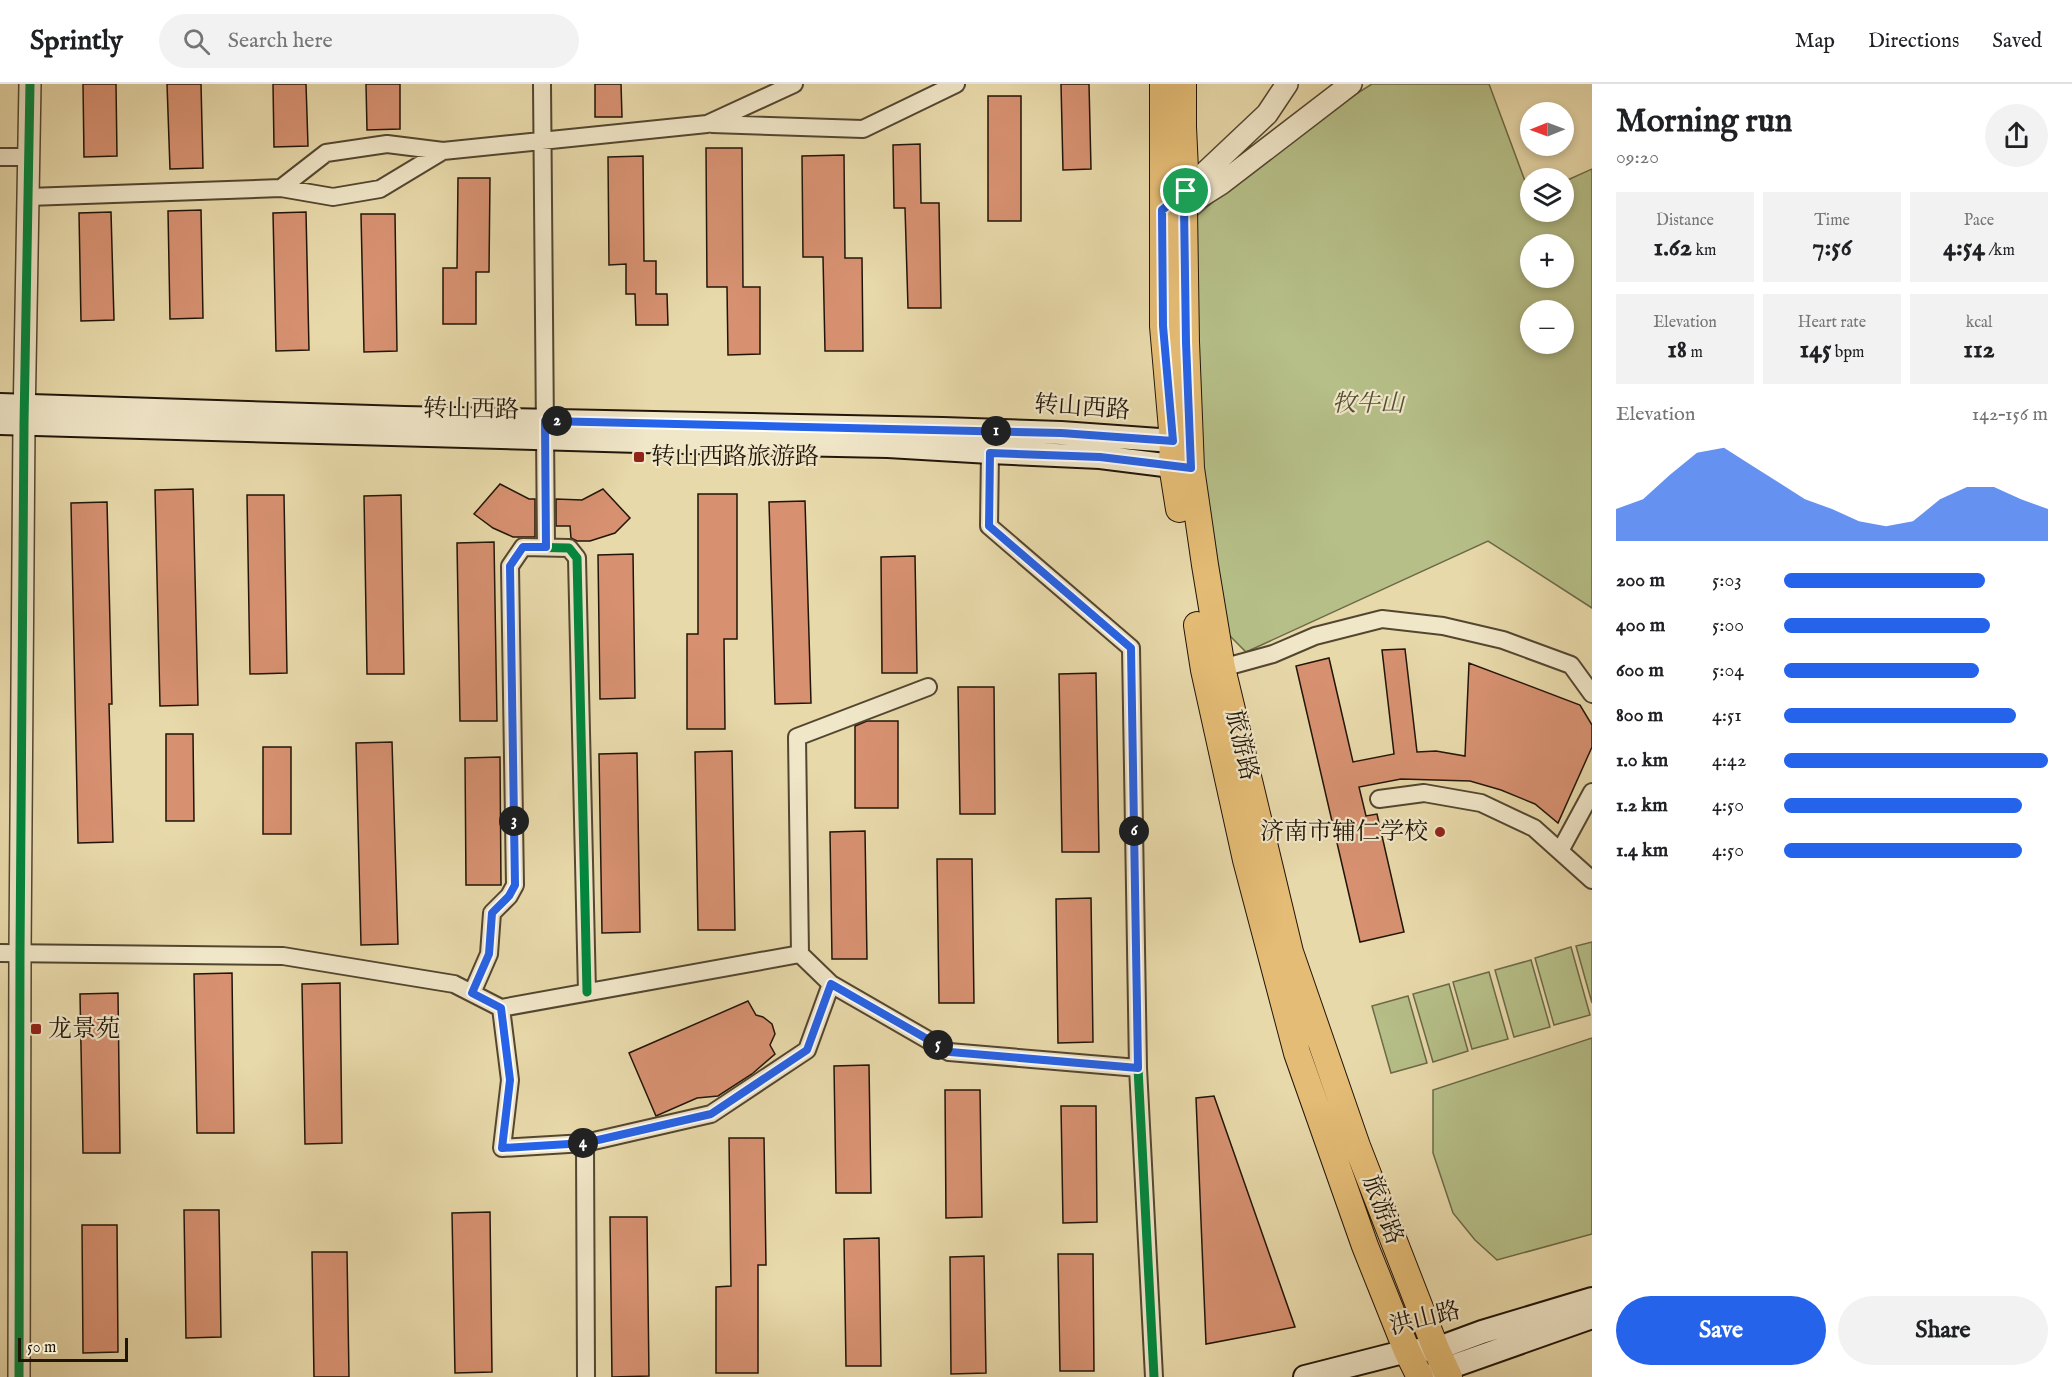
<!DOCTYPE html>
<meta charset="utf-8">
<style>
:root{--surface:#fff;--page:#f2f2f2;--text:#202124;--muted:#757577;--line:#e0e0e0;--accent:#2563eb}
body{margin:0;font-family:"IM FELL English","Noto Serif SC",serif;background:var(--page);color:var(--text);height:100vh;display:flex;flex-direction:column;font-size:22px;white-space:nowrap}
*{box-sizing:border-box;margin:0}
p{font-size:20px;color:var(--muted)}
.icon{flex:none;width:33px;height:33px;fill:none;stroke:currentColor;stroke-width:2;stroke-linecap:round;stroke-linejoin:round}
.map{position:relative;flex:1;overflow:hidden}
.sheet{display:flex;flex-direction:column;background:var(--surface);width:480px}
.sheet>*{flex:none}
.needle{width:39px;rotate:269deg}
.buttons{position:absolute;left:1520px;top:18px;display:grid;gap:12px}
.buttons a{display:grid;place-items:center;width:54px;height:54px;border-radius:50%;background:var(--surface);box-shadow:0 3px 9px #0003;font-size:30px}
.scale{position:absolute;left:18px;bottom:15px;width:110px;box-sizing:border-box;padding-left:6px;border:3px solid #211508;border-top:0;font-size:16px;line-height:21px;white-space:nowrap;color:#211508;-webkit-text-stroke:4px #f0e6c8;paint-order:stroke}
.pin{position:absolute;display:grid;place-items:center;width:51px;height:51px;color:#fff;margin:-26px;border:3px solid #fff;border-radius:50%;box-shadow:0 2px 6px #0007}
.km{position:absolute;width:30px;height:30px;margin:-15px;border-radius:50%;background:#222;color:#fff;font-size:16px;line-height:30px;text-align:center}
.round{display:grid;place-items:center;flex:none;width:63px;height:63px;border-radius:32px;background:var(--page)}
.headline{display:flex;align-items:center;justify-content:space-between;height:102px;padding:0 24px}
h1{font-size:33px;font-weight:700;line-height:45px}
.figures{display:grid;grid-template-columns:repeat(3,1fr);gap:9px;height:102px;padding:6px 24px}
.figures div{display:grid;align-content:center;border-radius:0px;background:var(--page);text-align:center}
.figures b{font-size:26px;font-weight:700}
.figures small{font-size:16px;font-weight:400}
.figures p{font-size:16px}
.chart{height:168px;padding:12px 24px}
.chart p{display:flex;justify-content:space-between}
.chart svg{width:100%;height:108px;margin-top:6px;fill:var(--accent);opacity:.7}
.primary-button{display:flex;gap:12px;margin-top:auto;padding:12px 24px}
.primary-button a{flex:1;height:69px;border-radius:36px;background:var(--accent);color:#fff;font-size:24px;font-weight:700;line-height:69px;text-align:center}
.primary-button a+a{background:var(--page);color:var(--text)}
ul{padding:0 24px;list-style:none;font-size:20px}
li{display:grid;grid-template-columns:96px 72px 1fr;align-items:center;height:45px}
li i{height:15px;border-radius:8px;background:var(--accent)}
header{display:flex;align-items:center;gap:36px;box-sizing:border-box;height:84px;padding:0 30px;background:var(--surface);border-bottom:2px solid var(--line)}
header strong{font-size:28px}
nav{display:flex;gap:33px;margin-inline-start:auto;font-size:21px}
.search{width:420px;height:54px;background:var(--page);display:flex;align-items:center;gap:15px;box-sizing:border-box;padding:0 21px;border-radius:33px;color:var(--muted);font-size:22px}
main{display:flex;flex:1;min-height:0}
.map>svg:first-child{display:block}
</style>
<header>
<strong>Sprintly</strong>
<div class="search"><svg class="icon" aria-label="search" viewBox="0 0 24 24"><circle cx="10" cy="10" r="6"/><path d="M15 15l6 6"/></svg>Search here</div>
<nav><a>Map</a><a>Directions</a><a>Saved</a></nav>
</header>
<main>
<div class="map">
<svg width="1592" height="1293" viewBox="0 0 1592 1293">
<rect width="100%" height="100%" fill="#e8d9aa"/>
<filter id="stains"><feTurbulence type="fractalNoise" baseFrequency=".00333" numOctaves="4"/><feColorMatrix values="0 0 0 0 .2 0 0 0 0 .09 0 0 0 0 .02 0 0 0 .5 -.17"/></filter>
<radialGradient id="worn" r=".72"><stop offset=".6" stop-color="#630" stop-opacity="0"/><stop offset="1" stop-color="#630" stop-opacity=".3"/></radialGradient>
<path fill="#b6bf88" stroke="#6c6a48" stroke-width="1.5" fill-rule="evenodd" d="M1372 0H1489L1525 97 1530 98V128H1563V98L1592 85V524L1488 457 1246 568 1228 550 1197 365 1192 136C1249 86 1307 39 1372 0ZM1530 160H1563V194H1530ZM1530 226H1563V260H1530Z
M1592 858V919L1576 862Z
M1571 863 1590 931 1554 941 1535 874Z
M1531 876 1550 943 1514 953 1495 886Z
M1489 888 1508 955 1472 965 1453 898Z
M1449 900 1468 967 1433 978 1413 910Z
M1408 912 1427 979 1391 989 1372 922Z
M1592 954V1150L1497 1176 1475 1156 1453 1129 1433 1069V1006Z"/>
<path fill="#d79171" stroke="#211508" stroke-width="1.5" d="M83 0H116L117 72 84 73Z
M167 0H201L203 84 170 85Z
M273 0H306L308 62 274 63Z
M366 0H400V45L367 46Z
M595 0H621L622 33H595Z
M1061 0H1089L1091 85 1063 86Z
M988 12H1021V137H988Z
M920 60 921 119H939L941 224H908L905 124H894L893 61Z
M706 64H742L743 203H760V270L728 271 727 203H707Z
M844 71 845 174H862L863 267H825L823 173H803L802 72Z
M643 72 644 177H656V210H667L668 241H636L635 210H626V180L609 181 608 73Z
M458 94H490L489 188H476V240H443V184H457Z
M201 126 203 234 170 235 168 127Z
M111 128 114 236 81 237 79 129Z
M306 128 309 266 276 267 273 129Z
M361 130H395L397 267 364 268Z
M500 400 529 415H535V453H513L493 444 474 430Z
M193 405 198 621 160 622 155 406Z
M603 405 630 434 615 449 590 457H577L571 454 570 442H556V415L582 416Z
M698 410H737V555H724L725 645H687V550H698Z
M247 411H284L287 589 250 590Z
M401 411 404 590H367L364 412Z
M805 417 811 619 775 620 769 418Z
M107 418 112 620H109L113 758 78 759 71 419Z
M494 458 497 637H460L457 459Z
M633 470 635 614 600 615 598 471Z
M915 472 917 589H882L881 473Z
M1405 565 1417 668 1436 667 1465 672 1469 579 1580 621 1592 641V663L1558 739 1535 720 1501 706 1470 697 1401 695 1359 703 1366 732 1377 730 1404 848 1360 858 1296 582 1329 574 1353 678 1394 670 1382 566Z
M1096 589 1099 768H1062L1059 590Z
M958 603H994L995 730H960Z
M867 637H898V724H855V642Z
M166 650H193L194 737H166Z
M392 658 398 860 361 861 356 659Z
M263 663H291V750H263Z
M732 667 735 846H698L695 668Z
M637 669 640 848 602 849 599 670Z
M500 673 501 801H466L465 674Z
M865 747 867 875H832L830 748Z
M937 775H972L974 919H939Z
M1091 814 1093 958 1058 959 1056 815Z
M232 889 234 1049H197L194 890Z
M340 899 342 1059 305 1060 302 900Z
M118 909 120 1069H83L80 910Z
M748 917 756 931 763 933 772 940 775 950 770 961 775 970 752 990 718 1012 697 1014 656 1032 629 969Z
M869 981 871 1109H836L834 982Z
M945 1006H980L982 1133 946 1134Z
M1214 1012 1295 1243 1206 1260 1196 1014Z
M1061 1022H1096L1097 1138 1063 1139Z
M729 1054H764L766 1181H758V1289H716V1203L731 1202Z
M184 1126H219L221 1253 186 1254Z
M490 1128 492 1288 455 1289 452 1129Z
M610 1133H647L649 1292 612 1293Z
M82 1141H117L118 1268 83 1269Z
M879 1154 881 1282H846L844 1155Z
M312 1168H347L349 1293H314Z
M1058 1170H1093L1094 1287H1060Z
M984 1172 986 1289 951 1290 950 1173Z"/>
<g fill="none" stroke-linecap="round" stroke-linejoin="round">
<defs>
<path id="minor" d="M542 0 546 463
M712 40 863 45 956 0
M0 73H29
M281 104 326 69 387 60 443 67
M28 113 281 104 333 113 380 105 443 67 707 40 794 0
M990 368 989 442 1131 564 1138 984 1154 1293
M1222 584 1273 570 1315 552 1382 535 1443 542 1503 556 1571 581 1592 610
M1379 715 1424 709 1481 719 1534 744 1592 796
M1560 767 1592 708
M0 869 283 872 454 900 501 924
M831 900 800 870 797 653 928 603
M472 909 489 870 492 829 509 812 515 801 510 482 523 463 569 464 577 474 587 908
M585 1059 502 1064 510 996 501 924 800 870
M586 1293 585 1059 711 1030 807 966 831 900 949 968 1138 984"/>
<path id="tertiary" d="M1178 114 1267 30 1287 0
M1173 124 1184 123 1222 99 1351 0
M19 1293 20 869 24 340 30 0"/>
<path id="secondary" d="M0 321 404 334 943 345 1061 349 1173 357 1189 355
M0 339 639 357 888 362 990 368 1100 373 1188 384
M1305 1293 1407 1267 1436 1265 1482 1248 1592 1215
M1428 1293 1445 1285 1592 1233"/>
<path id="primary" d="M1163 0V242L1173 357 1172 381 1179 425
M1183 0V43L1186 107 1184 123 1186 258 1191 384 1205 481 1222 584 1290 868 1357 1062 1436 1265 1449 1293
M1197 541 1204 586 1246 776 1297 969 1365 1162 1407 1267 1420 1293"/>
</defs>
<use href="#minor" stroke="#534630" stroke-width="20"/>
<use href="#tertiary" stroke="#534630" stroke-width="24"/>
<use href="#secondary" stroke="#211508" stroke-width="26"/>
<use href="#primary" stroke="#211508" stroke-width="28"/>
<use href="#minor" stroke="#f0e6c8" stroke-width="16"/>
<use href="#tertiary" stroke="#f0e6c8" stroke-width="21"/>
<use href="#secondary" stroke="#f0e6c8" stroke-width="22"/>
<use href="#primary" stroke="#e4bc75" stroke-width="26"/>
<defs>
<path id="cycleway" d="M990 368 989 442 1131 564 1138 984 1154 1293
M472 909 489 870 492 829 509 812 515 801 510 482 523 463 569 464 577 474 587 908
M19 1293 20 869 24 340 30 0"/>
</defs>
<use href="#cycleway" stroke="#f0e6c8" stroke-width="13"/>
<use href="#cycleway" stroke="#00873e" stroke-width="9"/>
</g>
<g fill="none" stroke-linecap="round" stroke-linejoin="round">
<defs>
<path id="route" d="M1186 107 1184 123 1186 258 1191 384 1100 373 990 369 989 442 1131 564 1138 984 950 968 831 900 807 966 711 1030 585 1059 502 1064 510 996 501 924 472 909 489 870 492 829 509 812 515 801 510 482 523 463H546L545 337 1061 349 1173 357 1163 242 1162 126Z"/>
</defs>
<use href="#route" stroke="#fff" stroke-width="12"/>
<use href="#route" stroke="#2563eb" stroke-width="8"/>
</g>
<g fill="#8f2418" stroke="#f0e6c8" stroke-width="2">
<rect x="633" y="367" width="12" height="12" rx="3"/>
<circle cx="1440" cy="748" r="6"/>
<rect x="30" y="939" width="12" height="12" rx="3"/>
</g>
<g text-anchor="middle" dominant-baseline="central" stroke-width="4.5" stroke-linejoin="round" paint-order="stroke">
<g font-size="24" font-style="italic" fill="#555035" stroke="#f0e6c8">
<text x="1368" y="320">牧牛山</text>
</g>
<g font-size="24" fill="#211508" stroke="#f0e6c8">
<text transform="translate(1082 324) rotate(4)">转山西路</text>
<text transform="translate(471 326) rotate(1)">转山西路</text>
<text transform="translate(1241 661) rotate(77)">旅游路</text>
<text transform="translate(1382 1126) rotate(69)">旅游路</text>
<text transform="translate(1425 1235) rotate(-14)">洪山路</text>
</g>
<g font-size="24" fill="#211508" stroke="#f0e6c8" text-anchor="start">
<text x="651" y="373">转山西路旅游路</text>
<text x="1428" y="748" text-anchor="end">济南市辅仁学校</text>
<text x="48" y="945">龙景苑</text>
</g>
</g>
<rect width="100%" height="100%" filter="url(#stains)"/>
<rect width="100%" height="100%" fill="url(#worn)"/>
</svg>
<div class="buttons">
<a><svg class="needle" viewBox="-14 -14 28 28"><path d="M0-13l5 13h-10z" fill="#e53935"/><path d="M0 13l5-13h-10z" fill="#757577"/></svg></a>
<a><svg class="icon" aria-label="layers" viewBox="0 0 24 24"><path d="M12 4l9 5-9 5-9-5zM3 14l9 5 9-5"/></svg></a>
<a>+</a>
<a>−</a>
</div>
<div class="scale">50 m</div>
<div class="pin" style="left:1186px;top:107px;background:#1e9e55"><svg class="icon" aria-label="arrive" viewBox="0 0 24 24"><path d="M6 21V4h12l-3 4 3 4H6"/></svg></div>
<b class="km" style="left:996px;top:347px">1</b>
<b class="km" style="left:557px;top:337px">2</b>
<b class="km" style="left:514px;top:737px">3</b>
<b class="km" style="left:583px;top:1059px">4</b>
<b class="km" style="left:938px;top:961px">5</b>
<b class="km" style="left:1134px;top:747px">6</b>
</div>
<section class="sheet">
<div class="headline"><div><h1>Morning run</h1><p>09:20</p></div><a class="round"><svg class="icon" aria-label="share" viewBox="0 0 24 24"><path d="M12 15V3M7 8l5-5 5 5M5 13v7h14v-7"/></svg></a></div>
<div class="figures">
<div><p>Distance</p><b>1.62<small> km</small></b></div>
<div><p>Time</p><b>7:56</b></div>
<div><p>Pace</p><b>4:54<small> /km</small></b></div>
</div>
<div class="figures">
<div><p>Elevation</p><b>18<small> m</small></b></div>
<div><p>Heart rate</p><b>145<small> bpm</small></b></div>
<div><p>kcal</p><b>112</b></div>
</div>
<div class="chart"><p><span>Elevation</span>142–156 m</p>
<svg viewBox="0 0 160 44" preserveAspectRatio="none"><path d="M0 44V31L10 27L20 17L30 8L40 6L50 13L60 20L70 27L80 31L90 36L100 38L110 36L120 27L130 22L140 22L150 27L160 31V44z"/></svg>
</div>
<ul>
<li><b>200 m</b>5:03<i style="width:76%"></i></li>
<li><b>400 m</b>5:00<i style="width:78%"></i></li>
<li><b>600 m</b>5:04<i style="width:74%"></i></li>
<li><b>800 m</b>4:51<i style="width:88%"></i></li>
<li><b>1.0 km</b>4:42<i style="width:100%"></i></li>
<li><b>1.2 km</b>4:50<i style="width:90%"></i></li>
<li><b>1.4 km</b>4:50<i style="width:90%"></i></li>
</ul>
<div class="primary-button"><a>Save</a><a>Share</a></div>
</section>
</main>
